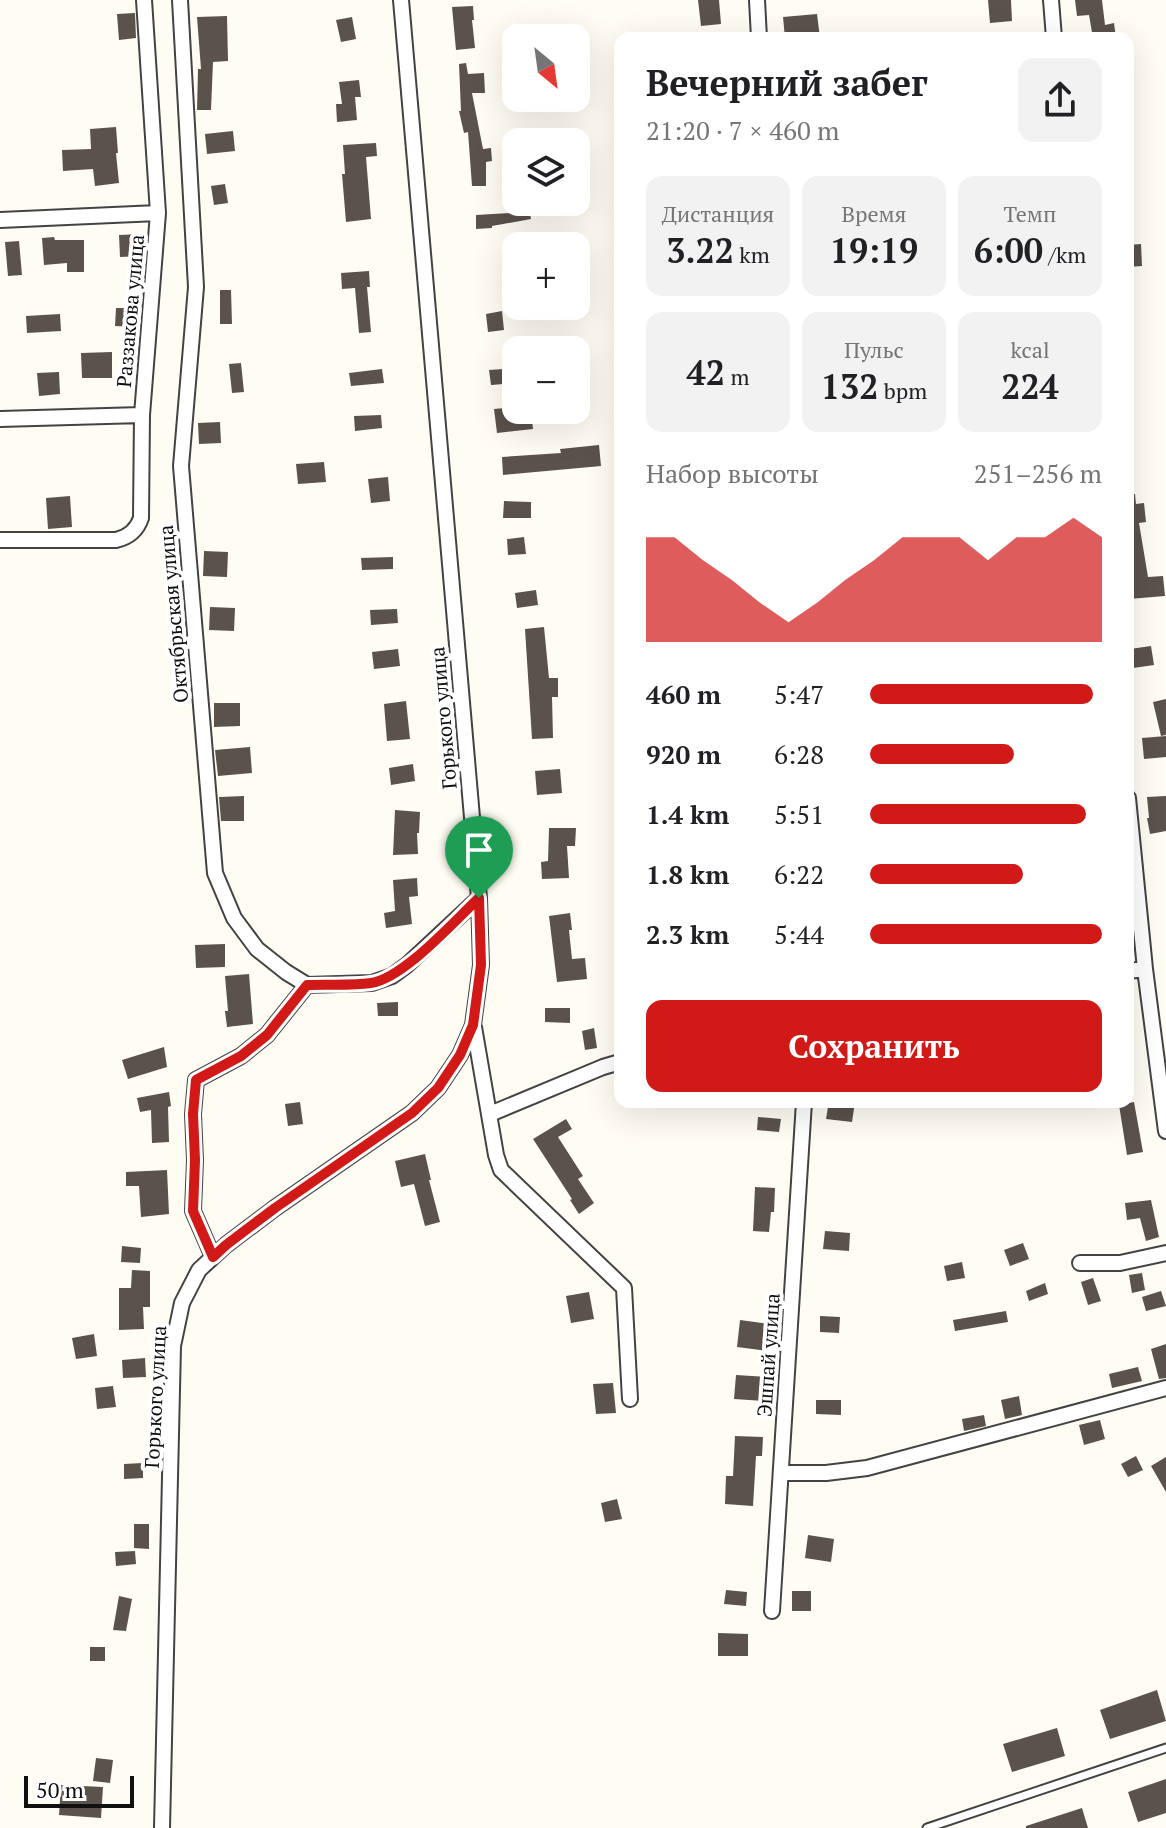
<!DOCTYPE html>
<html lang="ru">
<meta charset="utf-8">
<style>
:root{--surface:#fff;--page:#f2f2f2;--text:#202124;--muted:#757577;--accent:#d11a18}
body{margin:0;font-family:"PT Serif",serif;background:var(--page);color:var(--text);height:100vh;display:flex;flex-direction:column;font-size:30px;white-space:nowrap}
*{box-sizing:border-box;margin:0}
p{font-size:26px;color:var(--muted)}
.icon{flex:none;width:44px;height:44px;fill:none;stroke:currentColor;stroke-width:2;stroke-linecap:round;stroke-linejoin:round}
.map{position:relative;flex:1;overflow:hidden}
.drawer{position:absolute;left:614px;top:32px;width:520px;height:1076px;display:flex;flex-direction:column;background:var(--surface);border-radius:16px;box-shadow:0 8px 32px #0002}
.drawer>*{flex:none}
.needle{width:52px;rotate:151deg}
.buttons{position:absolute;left:502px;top:24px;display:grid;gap:16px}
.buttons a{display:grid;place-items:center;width:88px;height:88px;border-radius:16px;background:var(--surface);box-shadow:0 8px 32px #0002;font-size:40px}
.scale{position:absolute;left:24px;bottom:20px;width:110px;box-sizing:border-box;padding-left:8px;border:4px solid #101010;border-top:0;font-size:22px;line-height:28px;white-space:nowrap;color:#101010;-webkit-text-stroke:6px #fff;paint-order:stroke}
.pin{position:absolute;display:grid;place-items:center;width:68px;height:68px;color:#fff;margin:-82px -34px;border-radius:50% 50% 50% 0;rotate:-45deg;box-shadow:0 0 8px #0007}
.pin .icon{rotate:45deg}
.round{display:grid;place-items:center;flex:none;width:84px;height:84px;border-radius:16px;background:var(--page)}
.head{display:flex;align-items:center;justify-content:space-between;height:136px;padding:0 32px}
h1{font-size:36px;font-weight:800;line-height:60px}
.metrics{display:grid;grid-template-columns:repeat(3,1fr);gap:12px;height:136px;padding:8px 32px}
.metrics div{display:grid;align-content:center;border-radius:16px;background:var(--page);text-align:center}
.metrics b{font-size:34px;font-weight:800}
.metrics small{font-size:22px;font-weight:400}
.metrics p{font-size:22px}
.chart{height:224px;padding:16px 32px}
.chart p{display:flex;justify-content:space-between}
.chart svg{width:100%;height:144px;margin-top:8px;fill:var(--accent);opacity:.7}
.cta{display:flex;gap:16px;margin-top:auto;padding:16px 32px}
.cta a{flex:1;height:92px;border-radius:16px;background:var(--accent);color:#fff;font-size:32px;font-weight:800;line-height:92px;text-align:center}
ul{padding:0 32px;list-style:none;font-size:26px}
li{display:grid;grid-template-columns:128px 96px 1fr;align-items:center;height:60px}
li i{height:20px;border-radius:10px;background:var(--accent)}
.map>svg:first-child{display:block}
</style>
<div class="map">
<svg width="1166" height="1828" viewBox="0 0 1166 1828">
<rect width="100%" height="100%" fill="#fffdf3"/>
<path fill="#5a524b" d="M698 0H719L721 24 701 26Z
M988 0H1011L1012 21 990 23Z
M1075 0H1102L1105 25 1114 23 1116 38H1093L1089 15 1077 16Z
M473 6 474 20H472L475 48 456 50 452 7Z
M135 13 136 38 119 40 117 14Z
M817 14 820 38H785L783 17Z
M227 16 228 61 213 62 211 110H197L198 69H201L197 17Z
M352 17 356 39 341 42 336 20Z
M466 63 468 74 484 73 485 93H472L483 149 491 148 492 161 486 162V186H472L468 132 464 133 459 111H461L459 64Z
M359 80 361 97H355L357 120 337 122 336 104H342L339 82Z
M116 127 118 153H116L119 183 95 186 93 169 63 171 62 150 91 149 90 129Z
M233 131 235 151 207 154 205 134Z
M376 143 377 156 366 157 371 219 346 222 342 174H345L343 145Z
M225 184 228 203 214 205 211 186Z
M508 202H528L531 219 492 226V228L476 229V215L510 213Z
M141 234 142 256 120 257 119 235Z
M54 237 55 240H84V272H67V263L44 265 42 238Z
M19 241 22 275 8 276 5 242Z
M1141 244 1142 266 1128 267V245Z
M369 271 370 287H367L371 332 359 333 355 288 342 289 341 273Z
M220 290H231L232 324H220Z
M116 308H135V327L115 326Z
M502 311 504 330 488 332 486 314Z
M60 314 61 331 27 333 26 316Z
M112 352V378H82L81 353Z
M241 363 244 392 232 393 229 364Z
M516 368V383L491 385 489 370Z
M382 369 384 383 351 386 349 373Z
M59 372 60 394 39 396 37 373Z
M516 407V410H531L533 429 497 433 494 409Z
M381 415 382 428 355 431 354 416Z
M220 422 221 443 199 444 198 423Z
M599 445 601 466 503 475 502 457 561 453 560 449Z
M324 462 326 482 298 484 296 464Z
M388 477 390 501 371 503 368 479Z
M1128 494H1135L1136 504 1144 503 1146 522 1139 523 1148 577 1163 576 1165 596 1129 599Z
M70 496 72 527 48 529 46 498Z
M504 501 531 502V518H503Z
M524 537 526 554 508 555 507 539Z
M204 551 228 552 227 577 203 576Z
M393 557V569L362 570 361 558Z
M536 590 538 605 517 608 515 593Z
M210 607 235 608 234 631 209 630Z
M397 609 398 623 371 625 370 610Z
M544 627 549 678H558V697H552L553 738 532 739 525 629Z
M1151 646 1154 665 1133 668 1130 649Z
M398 649 400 666 374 669 372 652Z
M1166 699V735L1161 736 1153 702Z
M406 701 410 739 387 741 384 704Z
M214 703H240V726L214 727Z
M1166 736V757L1144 759 1142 738Z
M250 747 252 773 218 776 215 750Z
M413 764 415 781 391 785 389 768Z
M560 769 562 793 537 795 535 771Z
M244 796V821H221L219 797Z
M1166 796V831L1150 834 1147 818H1149L1147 797Z
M395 810 420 812 419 833H417L418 854 393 855Z
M549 828H576L575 846H567L569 878 542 879 541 862 548 861Z
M417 878 418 896 409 897 412 924 386 928 384 913 395 911 393 880Z
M570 913 572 930H569L572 959 585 958 587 979 557 982 549 916Z
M225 944V967L196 968 195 945Z
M249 974 253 1024 227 1027 225 1011H228L225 976Z
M398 1002V1016H378L377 1003Z
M545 1008H570V1023L545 1022Z
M594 1028 597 1048 585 1050 582 1031Z
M164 1047 167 1067 128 1079 122 1060Z
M169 1092 171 1106 168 1107 169 1142 152 1143 151 1110 140 1112 137 1098Z
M300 1102 303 1124 288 1126 285 1104Z
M834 1102H855L852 1122 826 1119 828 1107 833 1108Z
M1134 1102 1143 1152 1127 1155 1119 1105Z
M758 1117 781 1119 779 1132 757 1130Z
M566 1119 572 1129 558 1137 583 1176 578 1179 594 1203 579 1214 570 1200 572 1199 533 1139Z
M425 1154 431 1180H429L440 1222 425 1226 414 1184 401 1187 395 1161Z
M167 1170 169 1214 141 1217 139 1186H126V1172Z
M755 1187 775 1188 774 1212H771L769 1232 753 1231Z
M1151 1200 1159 1237 1146 1241 1140 1218 1127 1220 1125 1203Z
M825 1231 850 1233 849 1251 823 1249Z
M1023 1243 1029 1259 1010 1266 1004 1250Z
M122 1246 141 1248 140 1263 121 1262Z
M962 1262 965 1278 947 1281 944 1266Z
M132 1270 150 1271V1307H143L144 1329 119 1330V1288H131Z
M1142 1273 1145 1290 1132 1293 1129 1275Z
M1093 1278 1101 1301 1088 1305 1081 1282Z
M1045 1283 1048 1294 1029 1301 1026 1291Z
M1161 1291 1166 1306 1146 1311 1142 1297Z
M589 1292 594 1319 571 1323 566 1296Z
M1006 1311 1008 1322 955 1331 953 1320Z
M820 1316 840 1317 839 1333 820 1332Z
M740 1320 770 1324 767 1351 737 1347Z
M94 1334 97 1356 76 1359 72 1338Z
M1166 1344V1378L1159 1379 1151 1349Z
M145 1358 146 1377 123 1378 122 1360Z
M1138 1367 1142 1381 1112 1388 1109 1374Z
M736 1375 766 1377 764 1401 734 1399Z
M613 1383 616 1413 596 1414 593 1384Z
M113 1386 116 1407 97 1409 95 1388Z
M1019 1396 1022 1415 1005 1419 1001 1400Z
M816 1400H841V1415L816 1414Z
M984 1415 986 1426 964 1431 962 1419Z
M1100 1420 1105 1439 1084 1445 1079 1425Z
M735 1436 763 1437 762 1456H756L753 1506 725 1504 726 1476H733Z
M1136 1456 1143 1470 1128 1477 1121 1464Z
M1166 1457V1492L1151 1466Z
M143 1463V1478L124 1479V1464Z
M617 1499 622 1519 605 1522 601 1503Z
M134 1524H149V1549L134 1548Z
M808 1535 834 1539 831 1562 805 1558Z
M135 1551 136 1564 116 1566 115 1552Z
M726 1590 747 1592 746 1606 724 1604Z
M792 1591H811V1611H792Z
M119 1596 132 1599 126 1631 113 1630Z
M718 1633 748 1634V1656H718Z
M90 1647H105V1661H90Z
M1157 1690 1166 1721 1110 1739 1100 1710Z
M1057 1728 1065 1756 1012 1772 1003 1744Z
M96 1758 113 1760 110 1783 93 1781Z
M1166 1779V1813L1138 1822 1128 1792Z
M61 1785 103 1787 101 1818 59 1815Z
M1082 1808 1088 1828H1026V1826Z"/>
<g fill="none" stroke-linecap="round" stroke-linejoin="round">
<defs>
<path id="service" d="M927 1828 1166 1748"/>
<path id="minor" d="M180 0 196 287 181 466 215 873 234 918 257 949 286 972 307 985 372 983 392 976 407 965 479 898
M757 0 759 38
M1051 0 1054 38
M0 220 158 213
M0 419 142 415 158 213 144 0
M0 540H116C129 537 137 530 141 518L142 415
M1128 798 1145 969 1166 1131
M1128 971 1145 969
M474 1027 496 1155 501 1170 624 1288 630 1399
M490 1114 603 1067 620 1062
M213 1257 193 1211 195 1160 193 1114 196 1080 241 1056 267 1035 307 985
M1080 1263H1120L1166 1253
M781 1473H826L867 1468 1166 1388
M772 1611 804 1102
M162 1828 173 1346 182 1303 199 1270 226 1245 275 1208 412 1113 438 1088 460 1055 473 1025 481 965 479 898 401 0"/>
</defs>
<use href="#service" stroke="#434343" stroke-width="11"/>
<use href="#minor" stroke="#434343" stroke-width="18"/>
<use href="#service" stroke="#fff" stroke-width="7"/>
<use href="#minor" stroke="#fff" stroke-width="14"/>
</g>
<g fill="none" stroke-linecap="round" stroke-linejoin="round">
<defs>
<path id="route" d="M479 898 481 965 473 1025 460 1055 438 1088 412 1113 275 1208 226 1245 213 1257 193 1211 195 1160 193 1114 196 1080 241 1056 267 1035 307 985C328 984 350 986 371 983 404 978 453 922 479 898Z"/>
</defs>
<use href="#route" stroke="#fff" stroke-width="16"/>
<use href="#route" stroke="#d11a18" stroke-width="10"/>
</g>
<g text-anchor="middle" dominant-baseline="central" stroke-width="8" stroke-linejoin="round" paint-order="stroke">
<g font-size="20" fill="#101010" stroke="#fff">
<text transform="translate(130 311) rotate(-85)">Раззакова улица</text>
<text transform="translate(173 614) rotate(-95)">Октябрьская улица</text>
<text transform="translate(443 718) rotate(-95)">Горького улица</text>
<text transform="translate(768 1355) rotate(-86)">Эшпай улица</text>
<text transform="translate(155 1397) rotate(-87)">Горького улица</text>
</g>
</g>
</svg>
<div class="buttons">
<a><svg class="needle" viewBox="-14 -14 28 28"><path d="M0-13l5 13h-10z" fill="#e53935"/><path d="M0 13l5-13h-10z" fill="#757577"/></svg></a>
<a><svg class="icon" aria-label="layers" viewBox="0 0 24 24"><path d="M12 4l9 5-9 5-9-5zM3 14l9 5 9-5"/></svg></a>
<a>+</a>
<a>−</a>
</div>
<div class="scale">50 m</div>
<div class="pin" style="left:479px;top:898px;background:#1e9e55"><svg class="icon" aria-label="arrive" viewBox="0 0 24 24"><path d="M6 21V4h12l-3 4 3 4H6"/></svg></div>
<section class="drawer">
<div class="head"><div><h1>Вечерний забег</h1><p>21:20 · 7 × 460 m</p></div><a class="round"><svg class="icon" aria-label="share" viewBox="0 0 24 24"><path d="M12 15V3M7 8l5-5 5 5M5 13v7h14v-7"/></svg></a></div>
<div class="metrics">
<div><p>Дистанция</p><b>3.22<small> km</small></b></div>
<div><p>Время</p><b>19:19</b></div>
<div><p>Темп</p><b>6:00<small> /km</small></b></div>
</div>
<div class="metrics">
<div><b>42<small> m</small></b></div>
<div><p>Пульс</p><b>132<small> bpm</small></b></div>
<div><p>kcal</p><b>224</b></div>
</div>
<div class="chart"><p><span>Набор высоты</span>251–256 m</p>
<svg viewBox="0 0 160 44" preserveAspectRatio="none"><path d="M0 44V12L10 12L20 19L30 25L40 32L50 38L60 32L70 25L80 19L90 12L100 12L110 12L120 19L130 12L140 12L150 6L160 12V44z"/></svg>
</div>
<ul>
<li><b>460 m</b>5:47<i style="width:96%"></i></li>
<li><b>920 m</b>6:28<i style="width:62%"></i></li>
<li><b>1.4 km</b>5:51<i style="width:93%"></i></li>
<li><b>1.8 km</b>6:22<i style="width:66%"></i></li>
<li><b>2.3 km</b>5:44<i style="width:100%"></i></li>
</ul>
<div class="cta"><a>Сохранить</a></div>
</section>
</div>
